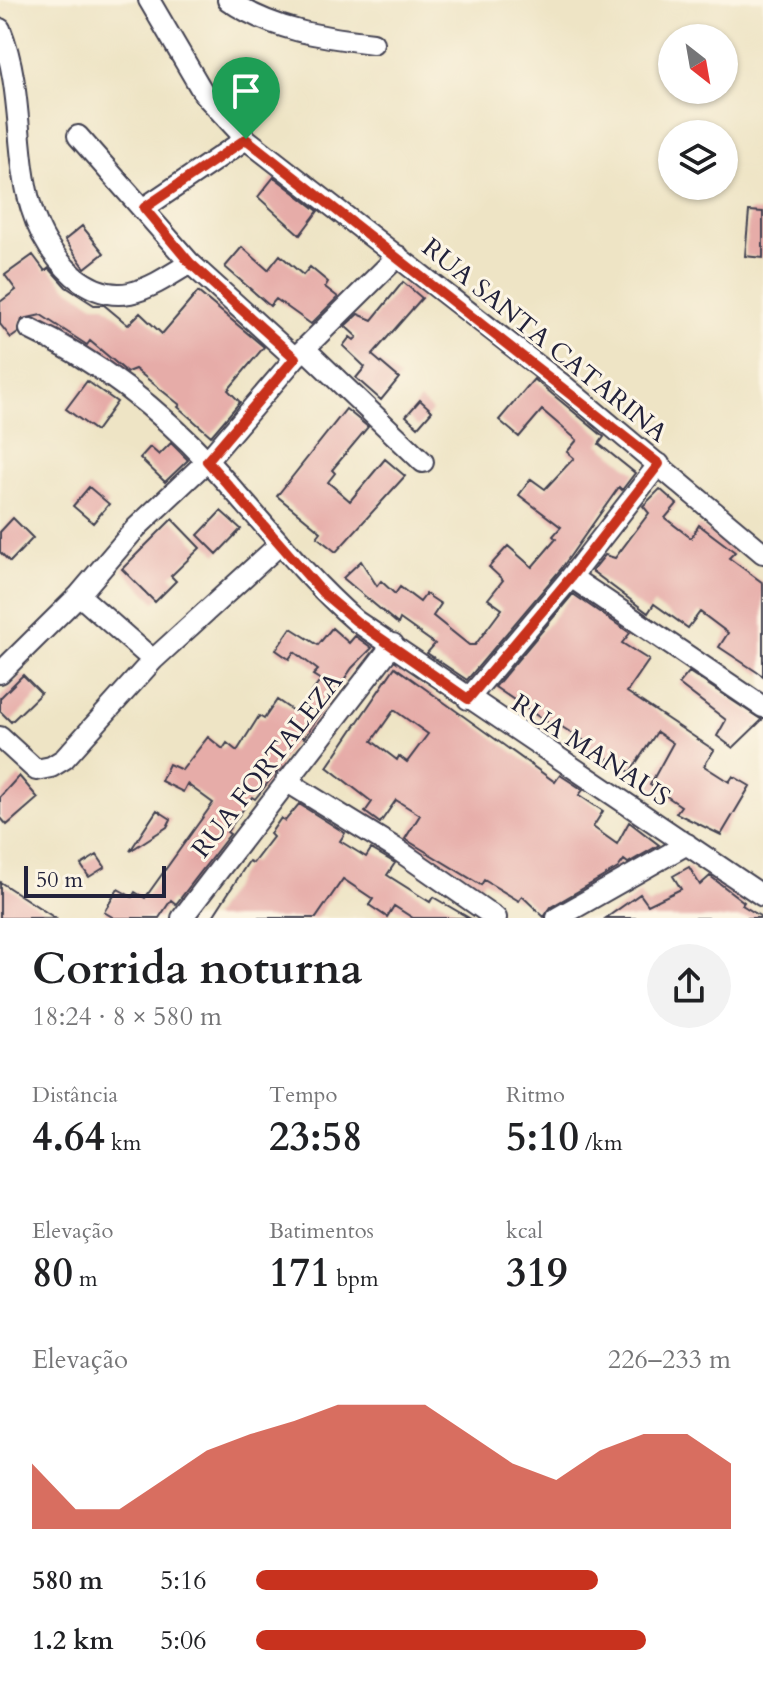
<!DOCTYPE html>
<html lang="pt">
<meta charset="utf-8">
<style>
:root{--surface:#fff;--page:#f2f2f2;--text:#202124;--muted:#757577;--accent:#c8321e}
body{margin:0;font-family:Cardo,serif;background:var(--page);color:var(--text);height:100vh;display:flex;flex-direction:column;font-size:30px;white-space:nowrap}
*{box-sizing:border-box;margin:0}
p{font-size:26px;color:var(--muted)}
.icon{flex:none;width:44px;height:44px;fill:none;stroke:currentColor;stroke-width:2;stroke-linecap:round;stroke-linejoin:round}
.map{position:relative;height:918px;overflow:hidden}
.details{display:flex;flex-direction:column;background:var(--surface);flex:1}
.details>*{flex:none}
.needle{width:52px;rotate:149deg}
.buttons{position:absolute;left:658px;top:24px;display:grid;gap:16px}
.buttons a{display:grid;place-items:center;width:80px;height:80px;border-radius:50%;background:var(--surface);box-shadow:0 2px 6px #0004;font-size:40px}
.scale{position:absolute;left:24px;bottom:20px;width:142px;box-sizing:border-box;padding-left:8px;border:4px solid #22223b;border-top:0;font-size:22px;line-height:28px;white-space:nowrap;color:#22223b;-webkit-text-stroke:6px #fcf5e5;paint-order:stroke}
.pin{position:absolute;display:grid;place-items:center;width:68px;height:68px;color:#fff;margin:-82px -34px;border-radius:50% 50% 50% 0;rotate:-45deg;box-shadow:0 0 8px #0007}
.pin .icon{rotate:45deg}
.round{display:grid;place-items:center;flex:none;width:84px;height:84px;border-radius:42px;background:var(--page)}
.headline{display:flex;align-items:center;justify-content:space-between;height:136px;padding:0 32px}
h1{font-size:44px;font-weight:800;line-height:60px}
.figures{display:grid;grid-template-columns:repeat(3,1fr);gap:12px;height:136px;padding:8px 32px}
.figures div{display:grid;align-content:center}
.figures b{font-size:40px;font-weight:800}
.figures small{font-size:22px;font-weight:400}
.figures p{font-size:22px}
.chart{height:224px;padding:16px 32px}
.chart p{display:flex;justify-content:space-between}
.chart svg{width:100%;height:144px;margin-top:8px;fill:var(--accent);opacity:.7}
ul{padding:0 32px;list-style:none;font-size:26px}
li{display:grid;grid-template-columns:128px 96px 1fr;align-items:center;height:60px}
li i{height:20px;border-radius:10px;background:var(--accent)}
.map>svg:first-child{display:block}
</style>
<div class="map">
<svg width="763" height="918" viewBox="0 0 763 918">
<rect width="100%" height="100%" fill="#fcf5e5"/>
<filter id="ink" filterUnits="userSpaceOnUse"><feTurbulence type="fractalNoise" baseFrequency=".0125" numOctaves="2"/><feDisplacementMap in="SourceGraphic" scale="16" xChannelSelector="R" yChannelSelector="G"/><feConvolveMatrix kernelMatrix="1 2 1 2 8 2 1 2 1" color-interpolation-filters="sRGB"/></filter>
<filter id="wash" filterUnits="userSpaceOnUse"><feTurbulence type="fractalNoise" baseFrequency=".006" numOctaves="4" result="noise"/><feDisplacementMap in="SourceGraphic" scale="32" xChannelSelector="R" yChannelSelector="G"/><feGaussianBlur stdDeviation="1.8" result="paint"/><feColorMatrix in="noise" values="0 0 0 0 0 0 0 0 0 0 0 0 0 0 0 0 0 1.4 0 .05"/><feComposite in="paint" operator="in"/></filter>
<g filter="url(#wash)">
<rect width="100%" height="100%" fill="#eee4c5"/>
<g id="blocks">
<path fill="#e6aca8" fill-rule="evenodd" d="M274 177 318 211 300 235 258 197Z
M749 211 763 212V258L745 256Z
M82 226 104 253 85 268 65 240Z
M242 247 268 270 280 255 303 275 310 267 328 282 325 287 338 297 311 324 276 299 270 306 225 267Z
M33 255 45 271 49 268 66 287 94 305H104L128 325 140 313 162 334 198 292 264 347 228 390 240 402 211 436 178 407 180 405 135 369 127 372 90 341 87 345 41 315 22 319 18 333 11 338 0 324V302L16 290 5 275Z
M403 282 422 298 372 355 399 378 381 400 356 378 365 367 343 346 350 337 354 340 357 337 345 326 358 314 372 320Z
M534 379 604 437 599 444 635 473 622 490 619 487 561 569 467 680 427 653 435 644 400 619 398 624 343 578 361 561 377 586 381 581 395 594 400 587 420 602 426 594 441 604 433 616 469 645H475L502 609 488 599 503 580 489 567 508 546 532 567 556 539 553 536 561 527 519 495 531 479 545 489 574 458 567 452 577 440 542 410 519 437 499 420Z
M87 381 117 402 96 431 66 409Z
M420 400 432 411 418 427 406 416Z
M346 409 368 427 332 470 335 473 328 482 350 501 385 459 405 476 336 552 317 537 321 532 277 496Z
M171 443 188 460 165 482 140 458 150 447 159 455Z
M89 487 109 504 93 523 73 506Z
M660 489 677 504 665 518 691 538 699 525 735 552 729 558 763 583V676L719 647 728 633 700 612 688 628 654 604 648 613 592 571 605 555 615 558 649 513 643 506Z
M221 511 241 529 217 554 198 535Z
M13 518 33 538 10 562 0 552V532Z
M172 519 200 548 171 576 176 581 155 602 122 569Z
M573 594 630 633 622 643 649 660 627 692 714 750 704 766 729 782 733 776 750 786 721 835 676 813 681 806 650 785 673 743 657 732 630 772 609 758 604 765 581 748 586 742 554 722 552 725 539 717 495 687Z
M291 628 318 645 332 628 349 643 355 636 372 648 352 668 304 738 299 735 279 764 281 766 255 799 252 797 227 832 230 834 176 904 171 900 159 918H114L104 912 118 889 132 897 135 892 145 898 213 803 187 784 183 792 161 781 169 764 182 770 208 737 223 749 227 743 237 751 259 716 264 719 277 700 296 713 321 680 313 675 318 670 294 652 289 659 276 650Z
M395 667 555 782 560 775 583 790 579 795 603 811 593 827 617 844 629 822 659 845 628 863 624 860 618 868 551 907 544 917 522 896 519 901 484 880 481 885 405 839 420 815 396 800 380 823 365 812 372 802 327 767ZM394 710 428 734 407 762 399 756 397 760 372 741Z
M689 672 762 720 733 748 717 736 726 720 679 684Z
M23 675 41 693 11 722 0 711V698Z
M19 776 38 798 7 825 0 817V797Z
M299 804 345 833 340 841 366 857 371 849 395 863 387 875 430 902 433 897 469 918H413L394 906 387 917 369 905 373 899 343 879 316 918H212L249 861 253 863 273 837 270 834 281 818 285 821Z
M157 810 171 819 167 827 130 851Z
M97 855 105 867 89 877 81 865Z
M689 867 700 885 710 876 744 902 742 905 763 918H606L640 894 648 905 681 889 673 876Z
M0 882 55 918H0Z"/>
</g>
</g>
<g filter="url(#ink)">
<use href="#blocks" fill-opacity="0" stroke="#413f50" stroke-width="2"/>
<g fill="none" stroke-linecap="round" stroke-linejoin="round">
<defs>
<path id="minor" d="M149 0 204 94 246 139 564 386 763 553
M228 0C272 30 321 37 373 43
M0 29C34 114 0 210 74 276 117 311 148 289 190 263
M78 136 190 263 295 358
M144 208 246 139
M30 329C97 360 160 410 210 464 259 517 302 574 356 621L763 896
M305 349 423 462
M571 577 763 707
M79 595 153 660
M0 673 79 595 136 528 207 461 295 358 398 256
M468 699 571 577 659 464
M0 737 36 770 51 767 64 759 153 660 280 544
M286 781 398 850 496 918
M182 918 393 644
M557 918 687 844"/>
</defs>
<use href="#minor" stroke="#413f50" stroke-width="24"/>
<use href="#minor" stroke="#fff" stroke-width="20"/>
</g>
</g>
<g fill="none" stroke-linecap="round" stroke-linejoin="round" filter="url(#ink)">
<defs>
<path id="route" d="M246 139 659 464 571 577 468 699 356 621 323 593 207 461 295 358 190 263 144 208Z"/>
</defs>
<use href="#route" stroke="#fff" stroke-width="16"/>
<use href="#route" stroke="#c8321e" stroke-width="10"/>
</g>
<g text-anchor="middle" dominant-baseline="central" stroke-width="6" stroke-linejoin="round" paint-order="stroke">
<g font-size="26" fill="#22223b" stroke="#fcf5e5">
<text transform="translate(545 340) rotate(39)">RUA SANTA CATARINA</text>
<text transform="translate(591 750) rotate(33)">RUA MANAUS</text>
<text transform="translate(267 765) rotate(-52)">RUA FORTALEZA</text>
</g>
</g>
</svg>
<div class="buttons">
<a><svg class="needle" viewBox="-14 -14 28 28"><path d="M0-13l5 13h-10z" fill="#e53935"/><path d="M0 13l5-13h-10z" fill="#757577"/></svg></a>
<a><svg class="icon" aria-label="layers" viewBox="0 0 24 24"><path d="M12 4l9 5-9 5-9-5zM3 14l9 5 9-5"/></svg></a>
</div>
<div class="scale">50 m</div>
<div class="pin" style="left:246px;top:139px;background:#1e9e55"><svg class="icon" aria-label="arrive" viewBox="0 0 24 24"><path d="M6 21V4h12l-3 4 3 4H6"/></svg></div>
</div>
<section class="details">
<div class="headline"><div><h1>Corrida noturna</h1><p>18:24 · 8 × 580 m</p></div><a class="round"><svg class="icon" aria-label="share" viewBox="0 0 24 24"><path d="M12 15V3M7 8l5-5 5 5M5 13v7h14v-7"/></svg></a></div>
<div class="figures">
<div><p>Distância</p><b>4.64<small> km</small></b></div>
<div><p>Tempo</p><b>23:58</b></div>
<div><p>Ritmo</p><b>5:10<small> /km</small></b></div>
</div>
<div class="figures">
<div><p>Elevação</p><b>80<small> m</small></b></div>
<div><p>Batimentos</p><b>171<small> bpm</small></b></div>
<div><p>kcal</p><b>319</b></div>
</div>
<div class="chart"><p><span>Elevação</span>226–233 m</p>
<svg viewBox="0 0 160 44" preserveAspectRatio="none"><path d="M0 44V24L10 38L20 38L30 29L40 20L50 15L60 11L70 6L80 6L90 6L100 15L110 24L120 29L130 20L140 15L150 15L160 24V44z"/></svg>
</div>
<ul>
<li><b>580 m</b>5:16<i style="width:72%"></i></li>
<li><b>1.2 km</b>5:06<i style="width:82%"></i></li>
</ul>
</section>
